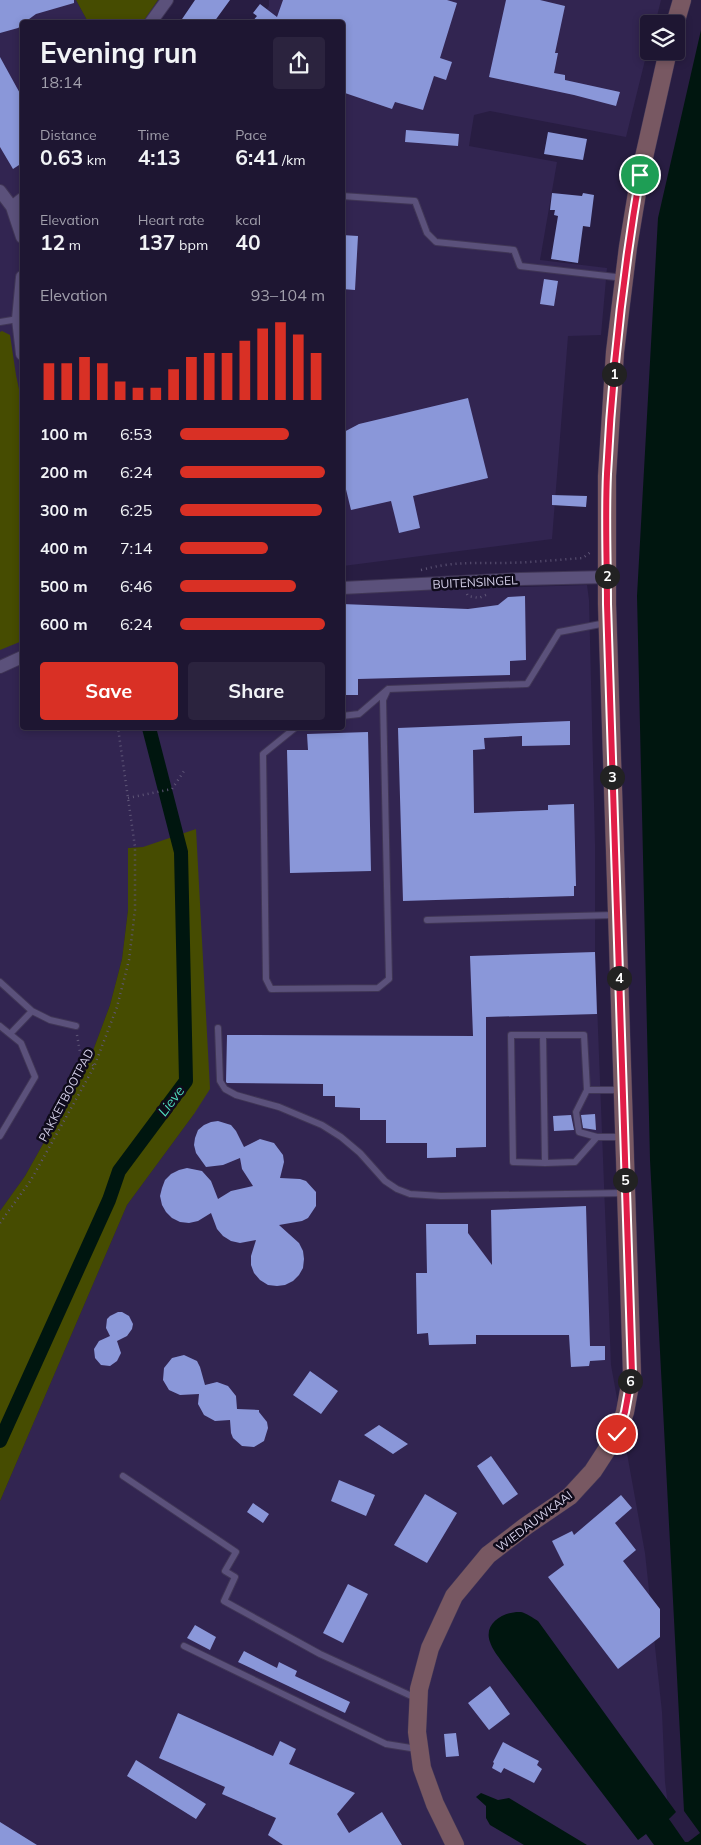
<!DOCTYPE html>
<meta charset="utf-8">
<style>
:root{--surface:#1e1632;--page:#2b233e;--text:#f1f3f6;--muted:#a19fac;--line:#3c354d;--accent:#d93025}
body{margin:0;font-family:Mulish,sans-serif;background:var(--page);color:var(--text);height:100vh;display:flex;flex-direction:column;font-size:19px;white-space:nowrap}
*{box-sizing:border-box;margin:0}
p{font-size:16px;color:var(--muted)}
.icon{flex:none;width:28px;height:28px;fill:none;stroke:currentColor;stroke-width:2;stroke-linecap:round;stroke-linejoin:round}
.map{position:relative;flex:1;overflow:hidden}
.panel{position:absolute;left:20px;top:20px;width:325px;height:710px;display:flex;flex-direction:column;background:var(--surface);border-radius:5px;box-shadow:0 2px 8px #0003,0 0 0 1px var(--line)}
.panel>*{flex:none}
.fabs{position:absolute;left:640px;top:15px;display:grid;gap:10px}
.fabs a{display:grid;place-items:center;width:45px;height:45px;border-radius:5px;background:var(--surface);box-shadow:0 2px 8px #0003,0 0 0 1px var(--line);font-size:25px}
.pin{position:absolute;display:grid;place-items:center;width:42px;height:42px;color:#fff;margin:-21px;border:2px solid #fff;border-radius:50%;box-shadow:0 1px 5px #0007}
.km{position:absolute;width:25px;height:25px;margin:-12px;border-radius:50%;background:#222;color:#fff;font-size:14px;line-height:25px;text-align:center}
.round{display:grid;place-items:center;flex:none;width:52px;height:52px;border-radius:5px;background:var(--page)}
.overview{display:flex;align-items:center;justify-content:space-between;height:85px;padding:0 20px}
h1{font-size:28px;font-weight:700;line-height:38px}
.metrics{display:grid;grid-template-columns:repeat(3,1fr);gap:8px;height:85px;padding:5px 20px}
.metrics div{display:grid;align-content:center}
.metrics b{font-size:21px;font-weight:700}
.metrics small{font-size:14px;font-weight:400}
.metrics p{font-size:14px}
.chart{height:140px;padding:10px 20px}
.chart p{display:flex;justify-content:space-between}
.chart svg{width:100%;height:90px;margin-top:5px;stroke:var(--accent);stroke-width:6}
.action{display:flex;gap:10px;margin-top:auto;padding:10px 20px}
.action a{flex:1;height:58px;border-radius:5px;background:var(--accent);color:#fff;font-size:20px;font-weight:700;line-height:58px;text-align:center}
.action a+a{background:var(--page);color:var(--text)}
ul{padding:0 20px;list-style:none;font-size:16px}
li{display:grid;grid-template-columns:80px 60px 1fr;align-items:center;height:38px}
li i{height:12px;border-radius:6px;background:var(--accent)}
.map>svg:first-child{display:block}
</style>
<div class="map">
<svg width="701" height="1845" viewBox="0 0 701 1845">
<rect width="100%" height="100%" fill="#281d42"/>
<path fill="#322551" d="M0 0H76L88 22H22V728H342L343 593 587 585 589 600 595 844V952L611 1365 645 1553 662 1712 665 1782 673 1845H0V1501L127 1205 194 1114 143 847 128 848V910L122 959 110 1005 88 1064 25 1176 0 1211Z
M269 0H661L655 24H649V44L626 137 490 111 474 115 469 146 557 162 540 260 607 268 601 335 568 336 552 539 343 566 342 22H258L269 6Z"/>
<path fill="#464c01" d="M76 0H158L143 22H88Z
M2 331 10 335 16 375 22 403V641L0 650V332Z
M196 829 210 1089 194 1114 127 1205 0 1501V1211L25 1176 88 1064 110 1005 122 959 128 910V848L143 847Z"/>
<path fill="#00160f" d="M701 30V1845H654L646 1834 638 1840 502 1662C498 1656 492 1649 490 1642 483 1623 504 1611 521 1612 526 1613 533 1618 538 1621L676 1812 669 1819 685 1842H688L700 1833 684 1811 650 1160 637 596 658 218Z
M481 1793 498 1800 509 1798 587 1845H524L490 1825 486 1818V1806L476 1797Z"/>
<g fill="none" stroke-linecap="round" stroke-linejoin="round">
<path stroke="#00160f" stroke-width="14" d="M0 1441 109 1200 119 1171 186 1081 181 852 149 728"/>
</g>
<path fill="#8a97d9" d="M0 0H74V3L36 14 25 22H22V25L18 28 0 33Z
M195 0H230L214 22H180Z
M283 0H447L457 3 440 58 452 62 446 80 434 76 423 110 395 102 392 109 342 92V22H252L257 16 253 13 260 4 277 17Z
M506 0H540L565 6 555 53H558L554 73 565 75V80L620 92 616 106 574 95 489 77Z
M0 57 22 97V163L13 169 0 147Z
M406 130 459 134 458 146 405 142Z
M548 132 587 139 583 160 544 154Z
M552 193 582 196 583 193 594 195 590 227 583 226 578 263 551 259 558 216 554 215 555 210H550Z
M342 235 358 236 355 290 342 289Z
M544 279 558 281 554 306 540 304Z
M468 398 488 478 413 496 420 528 399 533 391 501 351 510 342 473V433L359 424Z
M552 495 587 496 586 507 552 505Z
M525 596 526 660 510 661V675L358 679V695H342V604L468 609 498 605 508 597Z
M570 721V745L522 746V736L484 738 485 749 473 750 474 813 548 810V805L574 804 576 886H574V896L403 901 398 728Z
M368 732 371 871 290 873 287 750H308L307 734Z
M595 952 597 1014 486 1017V1147L456 1148V1157L427 1158V1143H386V1120H360V1108L335 1107V1096H323V1084L227 1083 226 1082 227 1035 473 1036 470 956Z
M595 1114 596 1130 583 1128 581 1115Z
M571 1115 574 1130 554 1131 553 1116Z
M218 1121 231 1125 236 1131 244 1147 260 1139 274 1143 283 1155 284 1162 280 1178 300 1179 306 1181 316 1192V1206L308 1218 302 1221 279 1225 299 1243 303 1251 304 1259 303 1268 299 1275 293 1281 285 1285 277 1286 268 1285 260 1280 254 1273 251 1265V1256L256 1240 240 1243 231 1241 223 1236 217 1229 211 1213 198 1221 189 1223 180 1222 172 1218 166 1212 162 1205 160 1196 162 1188 165 1180 171 1174 179 1170 187 1168 202 1171 211 1181 218 1199 231 1191 253 1186 242 1169 240 1158 223 1165 206 1167 196 1153 194 1145 195 1138 198 1130 204 1125 211 1122Z
M586 1206 590 1346H605V1360L590 1361 589 1366 571 1367 569 1335H476V1344L429 1345 428 1333 417 1334 416 1273H427L426 1224H468V1233L492 1265 491 1210Z
M118 1312H122L129 1316 133 1324 132 1329 127 1336 117 1341 121 1353 117 1361 110 1366 101 1365 95 1358 94 1349 99 1341 110 1336 106 1328 107 1319 110 1316Z
M184 1355 197 1361 200 1367 205 1385 217 1382 228 1386 236 1396 237 1409 259 1410V1412L267 1422 268 1428 264 1441 254 1447 242 1446 233 1438 231 1433 230 1420 215 1421 204 1415 198 1404 199 1394 180 1395 169 1390 163 1380 164 1368 172 1358Z
M310 1371 338 1391 321 1414 293 1395Z
M379 1425 408 1444 393 1454 364 1435Z
M491 1456 518 1494 503 1505 477 1466Z
M339 1480 375 1495 366 1516 331 1501Z
M425 1494 457 1513 427 1563 394 1545Z
M621 1495 632 1508 615 1523 636 1550 623 1561 660 1609V1637L618 1669 548 1577 564 1565 552 1541 572 1531 574 1535Z
M253 1503 269 1514 263 1523 247 1512Z
M348 1584 368 1594 343 1643 323 1633Z
M195 1625 216 1637 210 1650 187 1638Z
M244 1651 277 1668 279 1662 297 1671 295 1676 350 1702 345 1713 238 1662Z
M490 1686 510 1714 489 1730 468 1703Z
M178 1713 273 1756 280 1741 296 1749 289 1764 355 1793 337 1814 349 1833 382 1812 402 1845H283L268 1835 276 1818 222 1794 225 1787 159 1758Z
M456 1733 459 1756 446 1757 444 1734Z
M503 1742 539 1761 537 1765 542 1769 534 1783 504 1768 501 1773 492 1768 494 1763 493 1762Z
M136 1760 206 1804 196 1819 127 1776Z
M0 1822 37 1845H0Z"/>
<g fill="none" stroke-linecap="round" stroke-linejoin="round">
<defs>
<path id="service" d="M342 196 415 201 427 233 436 242 514 250 520 266 624 278
M0 322 18 319
M342 716 359 714 388 689 527 684 559 632 606 623
M295 728 263 754 266 979 271 989 378 988 389 979 383 700 388 689
M427 920 615 915
M0 982 32 1011 50 1020 76 1026
M0 1026 21 1043 35 1077 0 1136
M218 1028 220 1081 225 1089 236 1095 279 1107 322 1125 341 1137 360 1153 385 1181 397 1189 410 1194 441 1196 625 1193
M10 1034 32 1011
M543 1035H511L513 1162 545 1163
M587 1090 576 1112 579 1132 597 1137
M621 1090H587L584 1035H543L545 1163 575 1162 597 1137H623
M123 1476 236 1552 225 1571 235 1577 224 1601 320 1654 418 1699
M184 1646 386 1744 417 1749"/>
<path id="minor" d="M151 22 167 0
M0 191 12 207 22 199
M12 207 22 237
M22 277 18 319 22 354
M342 588 520 579 607 577
M0 667 22 657"/>
<path id="secondary" d="M675 24 682 0
M455 1845 435 1804 422 1768 417 1732 419 1689 430 1648 454 1596 488 1555 526 1526 570 1496 593 1471 617 1434 625 1412 632 1374 607 604V476L615 352 628 247 640 175 668 51"/>
</defs>
<use href="#service" stroke="#403656" stroke-width="8"/>
<use href="#minor" stroke="#403656" stroke-width="14"/>
<use href="#secondary" stroke="#403656" stroke-width="19"/>
<path stroke="#5f5677" stroke-width="2.5" stroke-dasharray="1 4" stroke-linecap="butt" d="M421 570C451 562 468 563 498 563 526 563 555 560 583 558L592 551
M467 594 468 596 479 598 488 594
M128 798 172 789 184 771
M77 1035 80 1052 94 1066
M0 1223 31 1180 94 1067 117 1007 129 960 135 910V847L118 728"/>
<use href="#service" stroke="#5b517b" stroke-width="6"/>
<use href="#minor" stroke="#5b517b" stroke-width="12"/>
<use href="#secondary" stroke="#785862" stroke-width="18"/>
</g>
<g fill="none" stroke-linecap="round" stroke-linejoin="round">
<defs>
<path id="route" d="M617 1434 625 1412 632 1374 607 604C607 561 605 517 607 474 612 373 623 274 640 175"/>
</defs>
<use href="#route" stroke="#fff" stroke-width="10"/>
<use href="#route" stroke="#e11d48" stroke-width="6"/>
</g>
<g text-anchor="middle" dominant-baseline="central" stroke-width="5" stroke-linejoin="round" paint-order="stroke">
<g font-size="12" fill="#d5d0e9" stroke="#0f0b1b">
<text transform="translate(475 582) rotate(-3)">BUITENSINGEL</text>
<text transform="translate(66 1095) rotate(-62)">PAKKETBOOTPAD</text>
<text transform="translate(534 1521) rotate(-37)">WIEDAUWKAAI</text>
</g>
<g font-size="14" font-style="italic" fill="#50dabb" stroke="#0f0b1b">
<text transform="translate(171 1101) rotate(-53)">Lieve</text>
</g>
</g>
</svg>
<div class="fabs">
<a><svg class="icon" aria-label="layers" viewBox="0 0 24 24"><path d="M12 4l9 5-9 5-9-5zM3 14l9 5 9-5"/></svg></a>
</div>
<div class="pin" style="left:640px;top:175px;background:#1e9e55"><svg class="icon" aria-label="arrive" viewBox="0 0 24 24"><path d="M6 21V4h12l-3 4 3 4H6"/></svg></div>
<div class="pin" style="left:617px;top:1434px;background:#d93025"><svg class="icon" aria-label="check" viewBox="0 0 24 24"><path d="M5 12l5 5 9-10"/></svg></div>
<b class="km" style="left:614px;top:374px">1</b>
<b class="km" style="left:607px;top:576px">2</b>
<b class="km" style="left:612px;top:777px">3</b>
<b class="km" style="left:619px;top:978px">4</b>
<b class="km" style="left:625px;top:1180px">5</b>
<b class="km" style="left:630px;top:1381px">6</b>
<section class="panel">
<div class="overview"><div><h1>Evening run</h1><p>18:14</p></div><a class="round"><svg class="icon" aria-label="share" viewBox="0 0 24 24"><path d="M12 15V3M7 8l5-5 5 5M5 13v7h14v-7"/></svg></a></div>
<div class="metrics">
<div><p>Distance</p><b>0.63<small> km</small></b></div>
<div><p>Time</p><b>4:13</b></div>
<div><p>Pace</p><b>6:41<small> /km</small></b></div>
</div>
<div class="metrics">
<div><p>Elevation</p><b>12<small> m</small></b></div>
<div><p>Heart rate</p><b>137<small> bpm</small></b></div>
<div><p>kcal</p><b>40</b></div>
</div>
<div class="chart"><p><span>Elevation</span>93–104 m</p>
<svg viewBox="0 0 160 44" preserveAspectRatio="none"><path d="M5 44V26M15 44V26M25 44V23M35 44V26M45 44V35M55 44V38M65 44V38M75 44V29M85 44V23M95 44V21M105 44V21M115 44V15M125 44V9M135 44V6M145 44V12M155 44V21"/></svg>
</div>
<ul>
<li><b>100 m</b>6:53<i style="width:75%"></i></li>
<li><b>200 m</b>6:24<i style="width:100%"></i></li>
<li><b>300 m</b>6:25<i style="width:98%"></i></li>
<li><b>400 m</b>7:14<i style="width:61%"></i></li>
<li><b>500 m</b>6:46<i style="width:80%"></i></li>
<li><b>600 m</b>6:24<i style="width:100%"></i></li>
</ul>
<div class="action"><a>Save</a><a>Share</a></div>
</section>
</div>
